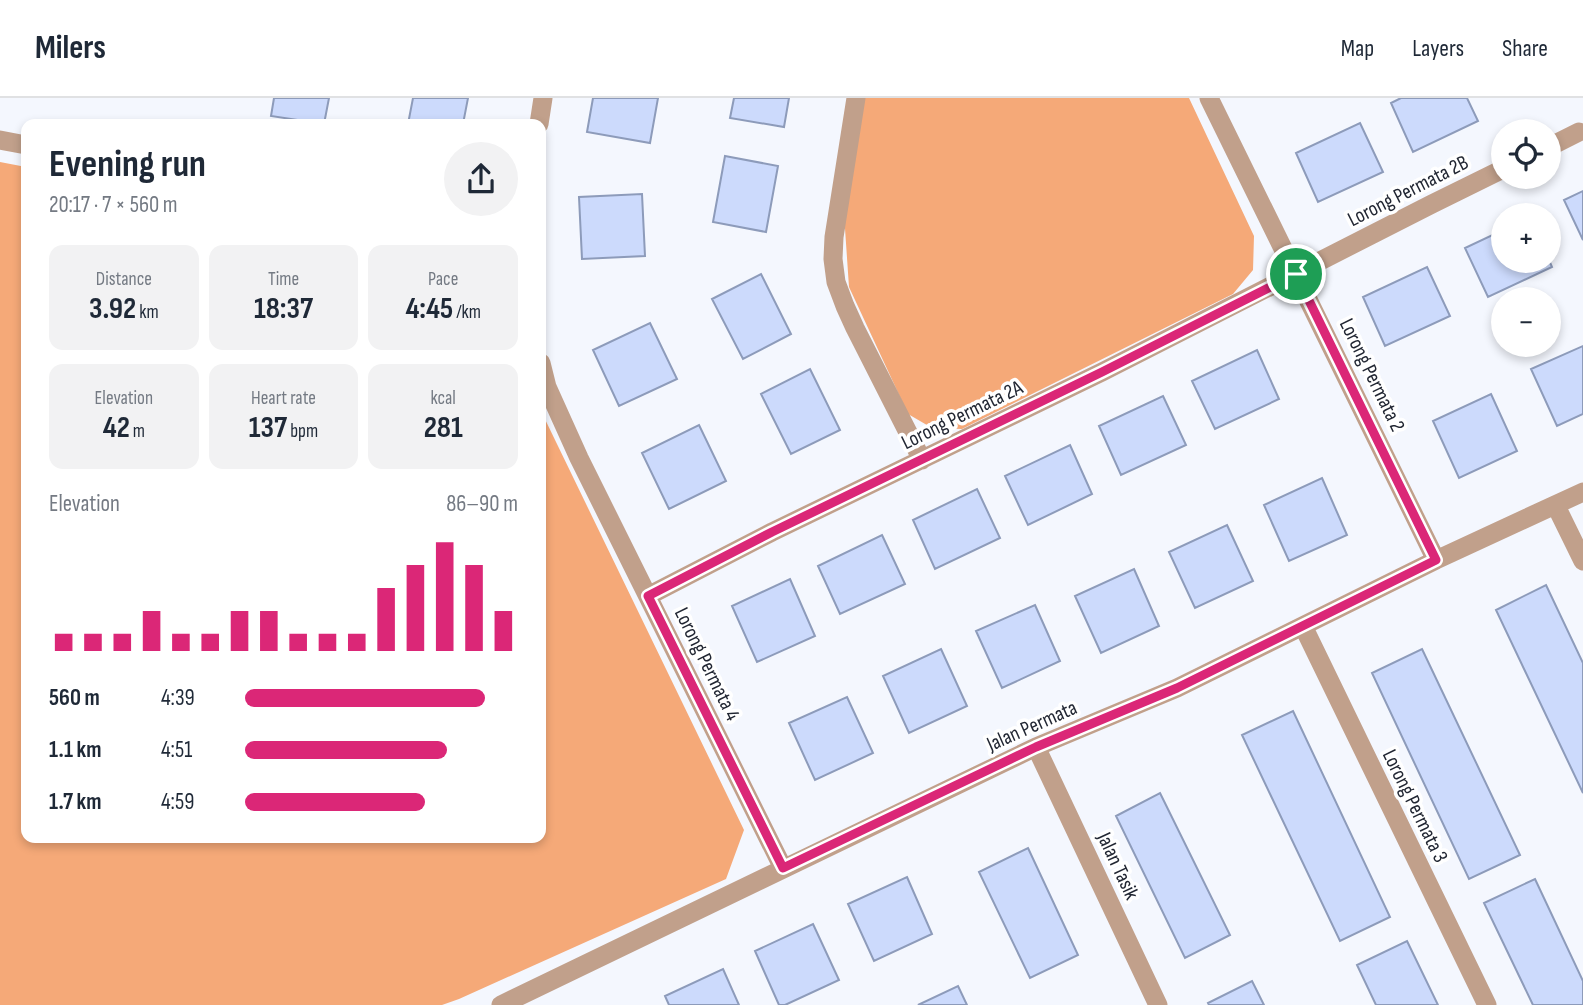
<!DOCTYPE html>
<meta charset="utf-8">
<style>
:root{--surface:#fff;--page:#f2f2f3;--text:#1f2937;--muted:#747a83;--line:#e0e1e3;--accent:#db2777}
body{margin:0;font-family:"Sofia Sans Condensed",sans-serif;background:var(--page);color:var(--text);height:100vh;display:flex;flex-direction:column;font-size:26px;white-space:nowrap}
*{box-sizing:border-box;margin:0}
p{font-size:23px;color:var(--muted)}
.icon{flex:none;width:38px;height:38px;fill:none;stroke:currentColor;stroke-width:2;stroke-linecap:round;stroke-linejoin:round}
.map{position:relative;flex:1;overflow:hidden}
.side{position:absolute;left:21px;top:21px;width:525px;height:724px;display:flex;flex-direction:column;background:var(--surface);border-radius:14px;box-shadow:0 4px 10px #0003}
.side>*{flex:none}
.controls{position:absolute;left:1491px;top:21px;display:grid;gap:14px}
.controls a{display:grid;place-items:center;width:70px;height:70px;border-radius:50%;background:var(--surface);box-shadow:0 4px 10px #0003;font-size:35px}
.pin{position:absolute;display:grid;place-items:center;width:60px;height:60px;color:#fff;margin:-30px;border:4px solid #fff;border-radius:50%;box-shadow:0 2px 7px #0007}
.round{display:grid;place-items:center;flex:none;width:74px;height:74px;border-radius:37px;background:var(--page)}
.headline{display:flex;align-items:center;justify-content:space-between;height:119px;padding:0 28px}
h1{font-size:38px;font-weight:700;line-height:52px}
.figures{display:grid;grid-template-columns:repeat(3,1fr);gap:10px;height:119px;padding:7px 28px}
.figures div{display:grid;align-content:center;border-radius:14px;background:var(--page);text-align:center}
.figures b{font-size:30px;font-weight:700}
.figures small{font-size:19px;font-weight:400}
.figures p{font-size:19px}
.chart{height:196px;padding:14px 28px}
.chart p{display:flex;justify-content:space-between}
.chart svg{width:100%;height:126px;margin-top:7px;stroke:var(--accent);stroke-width:6}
ul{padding:0 28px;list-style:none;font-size:23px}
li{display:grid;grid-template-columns:112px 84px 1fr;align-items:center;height:52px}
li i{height:18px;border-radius:9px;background:var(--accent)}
header{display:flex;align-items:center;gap:42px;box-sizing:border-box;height:98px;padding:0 35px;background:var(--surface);border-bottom:2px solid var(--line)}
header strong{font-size:33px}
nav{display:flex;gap:38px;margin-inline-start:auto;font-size:24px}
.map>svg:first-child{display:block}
</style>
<header>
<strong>Milers</strong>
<nav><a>Map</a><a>Layers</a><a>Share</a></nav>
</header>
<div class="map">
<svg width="1583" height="907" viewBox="0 0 1583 907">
<rect width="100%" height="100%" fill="#f4f7fe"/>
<path fill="#f5a978" d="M863 0H1189L1254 138 1253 172 1233 196 962 331 932 330 908 316 849 189 844 116Z
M0 64 26 69V740H541V313L744 732 726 781 459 901 442 907H0Z"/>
<path fill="#ccdafc" stroke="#8d9bba" stroke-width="2" d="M274 0H329L324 26 271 18Z
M413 0H468L463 26H408Z
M593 0H658L650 45 587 34Z
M734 0H789L784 29 730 20Z
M1401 0H1467L1478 23 1413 54 1391 5Z
M1360 25 1383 74 1318 104 1296 55Z
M725 58 778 68 766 134 713 124Z
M1583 93V142L1564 102Z
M642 96 645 158 582 161 579 99Z
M1503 132V163L1549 162 1552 169 1488 199 1465 150Z
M1427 169 1450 218 1385 248 1363 199Z
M761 176 791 236 743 261 712 201Z
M650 225 677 281 619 308 593 252Z
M1583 248V316L1557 328 1531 271Z
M1257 252 1279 301 1215 331 1192 283Z
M810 271 840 332 791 356 761 296Z
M1491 296 1517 353 1459 380 1433 323Z
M1163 298 1186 347 1121 377 1099 328Z
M699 327 726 383 669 411 642 355Z
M1070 347 1092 396 1028 427 1005 378Z
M1322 380 1347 437 1289 463 1264 407Z
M977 391 1000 440 935 471 913 422Z
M1227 427 1253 483 1195 510 1169 454Z
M882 437 905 486 840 516 818 468Z
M1134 471 1159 528 1101 555 1075 498Z
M790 481 815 538 757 564 732 508Z
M1546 487 1583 565V695L1496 512Z
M1035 507 1060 563 1002 590 976 533Z
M941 551 967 608 909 635 883 578Z
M1422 551 1520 757 1469 781 1372 575Z
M847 599 873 655 815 682 789 625Z
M1293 613 1390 819 1340 843 1242 637Z
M1160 695 1230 837 1185 860 1116 718Z
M1028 750 1078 857 1030 880 979 774Z
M907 779 932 836 874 863 848 806Z
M1535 781 1583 883V907H1533L1484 805Z
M813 826 839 882 785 907H779L755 853Z
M1407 843 1438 907H1376L1357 867Z
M723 871 739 907H669L665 898Z
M1252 883 1264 907H1209L1208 905Z
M958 888 967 907H918Z"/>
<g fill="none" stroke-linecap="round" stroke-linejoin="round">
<path stroke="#c1a08b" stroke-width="19" d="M856 0 834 139 833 161 836 184 845 208 855 230 922 362
M1209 0 1436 462
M539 26 543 0
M0 42 26 47
M1549 49 1579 34
M541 265 547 289 579 360 783 770
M1556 408 1583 463
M648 498 772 434 1102 274 1432 106 1503 71
M1303 528 1487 907
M1036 649 1158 907
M501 907 1036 649 1177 590 1436 462 1583 394"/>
</g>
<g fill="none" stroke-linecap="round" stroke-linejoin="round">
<defs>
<path id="route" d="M1296 176 1436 462 1177 590 1036 649 783 770 648 498 772 434 1102 274Z"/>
</defs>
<use href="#route" stroke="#fff" stroke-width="14"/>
<use href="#route" stroke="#db2777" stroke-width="9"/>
</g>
<g text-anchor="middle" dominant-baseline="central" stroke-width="7" stroke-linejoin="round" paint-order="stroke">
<g font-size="21" fill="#222733" stroke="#fff">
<text transform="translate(1408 93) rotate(-27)">Lorong Permata 2B</text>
<text transform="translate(1372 277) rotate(64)">Lorong Permata 2</text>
<text transform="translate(962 317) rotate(-26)">Lorong Permata 2A</text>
<text transform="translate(707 566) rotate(64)">Lorong Permata 4</text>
<text transform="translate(1032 628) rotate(-24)">Jalan Permata</text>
<text transform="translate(1415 708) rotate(64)">Lorong Permata 3</text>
<text transform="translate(1118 768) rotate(65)">Jalan Tasik</text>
</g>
</g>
</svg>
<div class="controls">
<a><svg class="icon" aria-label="locate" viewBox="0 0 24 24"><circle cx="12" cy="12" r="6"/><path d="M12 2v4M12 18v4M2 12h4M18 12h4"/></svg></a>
<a>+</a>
<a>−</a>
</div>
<div class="pin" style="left:1296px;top:176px;background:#1e9e55"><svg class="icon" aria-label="arrive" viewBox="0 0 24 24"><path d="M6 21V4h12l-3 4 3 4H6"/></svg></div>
<section class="side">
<div class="headline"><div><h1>Evening run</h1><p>20:17 · 7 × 560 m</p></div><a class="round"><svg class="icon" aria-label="share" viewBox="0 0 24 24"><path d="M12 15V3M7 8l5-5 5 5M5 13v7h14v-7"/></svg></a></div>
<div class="figures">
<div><p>Distance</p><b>3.92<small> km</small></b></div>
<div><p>Time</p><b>18:37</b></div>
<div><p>Pace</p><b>4:45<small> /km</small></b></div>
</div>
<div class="figures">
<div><p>Elevation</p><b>42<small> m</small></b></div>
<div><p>Heart rate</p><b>137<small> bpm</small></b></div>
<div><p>kcal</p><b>281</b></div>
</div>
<div class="chart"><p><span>Elevation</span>86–90 m</p>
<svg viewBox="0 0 160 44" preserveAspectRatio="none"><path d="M5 44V38M15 44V38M25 44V38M35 44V30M45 44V38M55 44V38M65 44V30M75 44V30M85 44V38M95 44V38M105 44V38M115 44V22M125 44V14M135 44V6M145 44V14M155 44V30"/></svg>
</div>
<ul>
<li><b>560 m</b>4:39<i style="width:88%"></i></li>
<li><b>1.1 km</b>4:51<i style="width:74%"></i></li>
<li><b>1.7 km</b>4:59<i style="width:66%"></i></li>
</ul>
</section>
</div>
